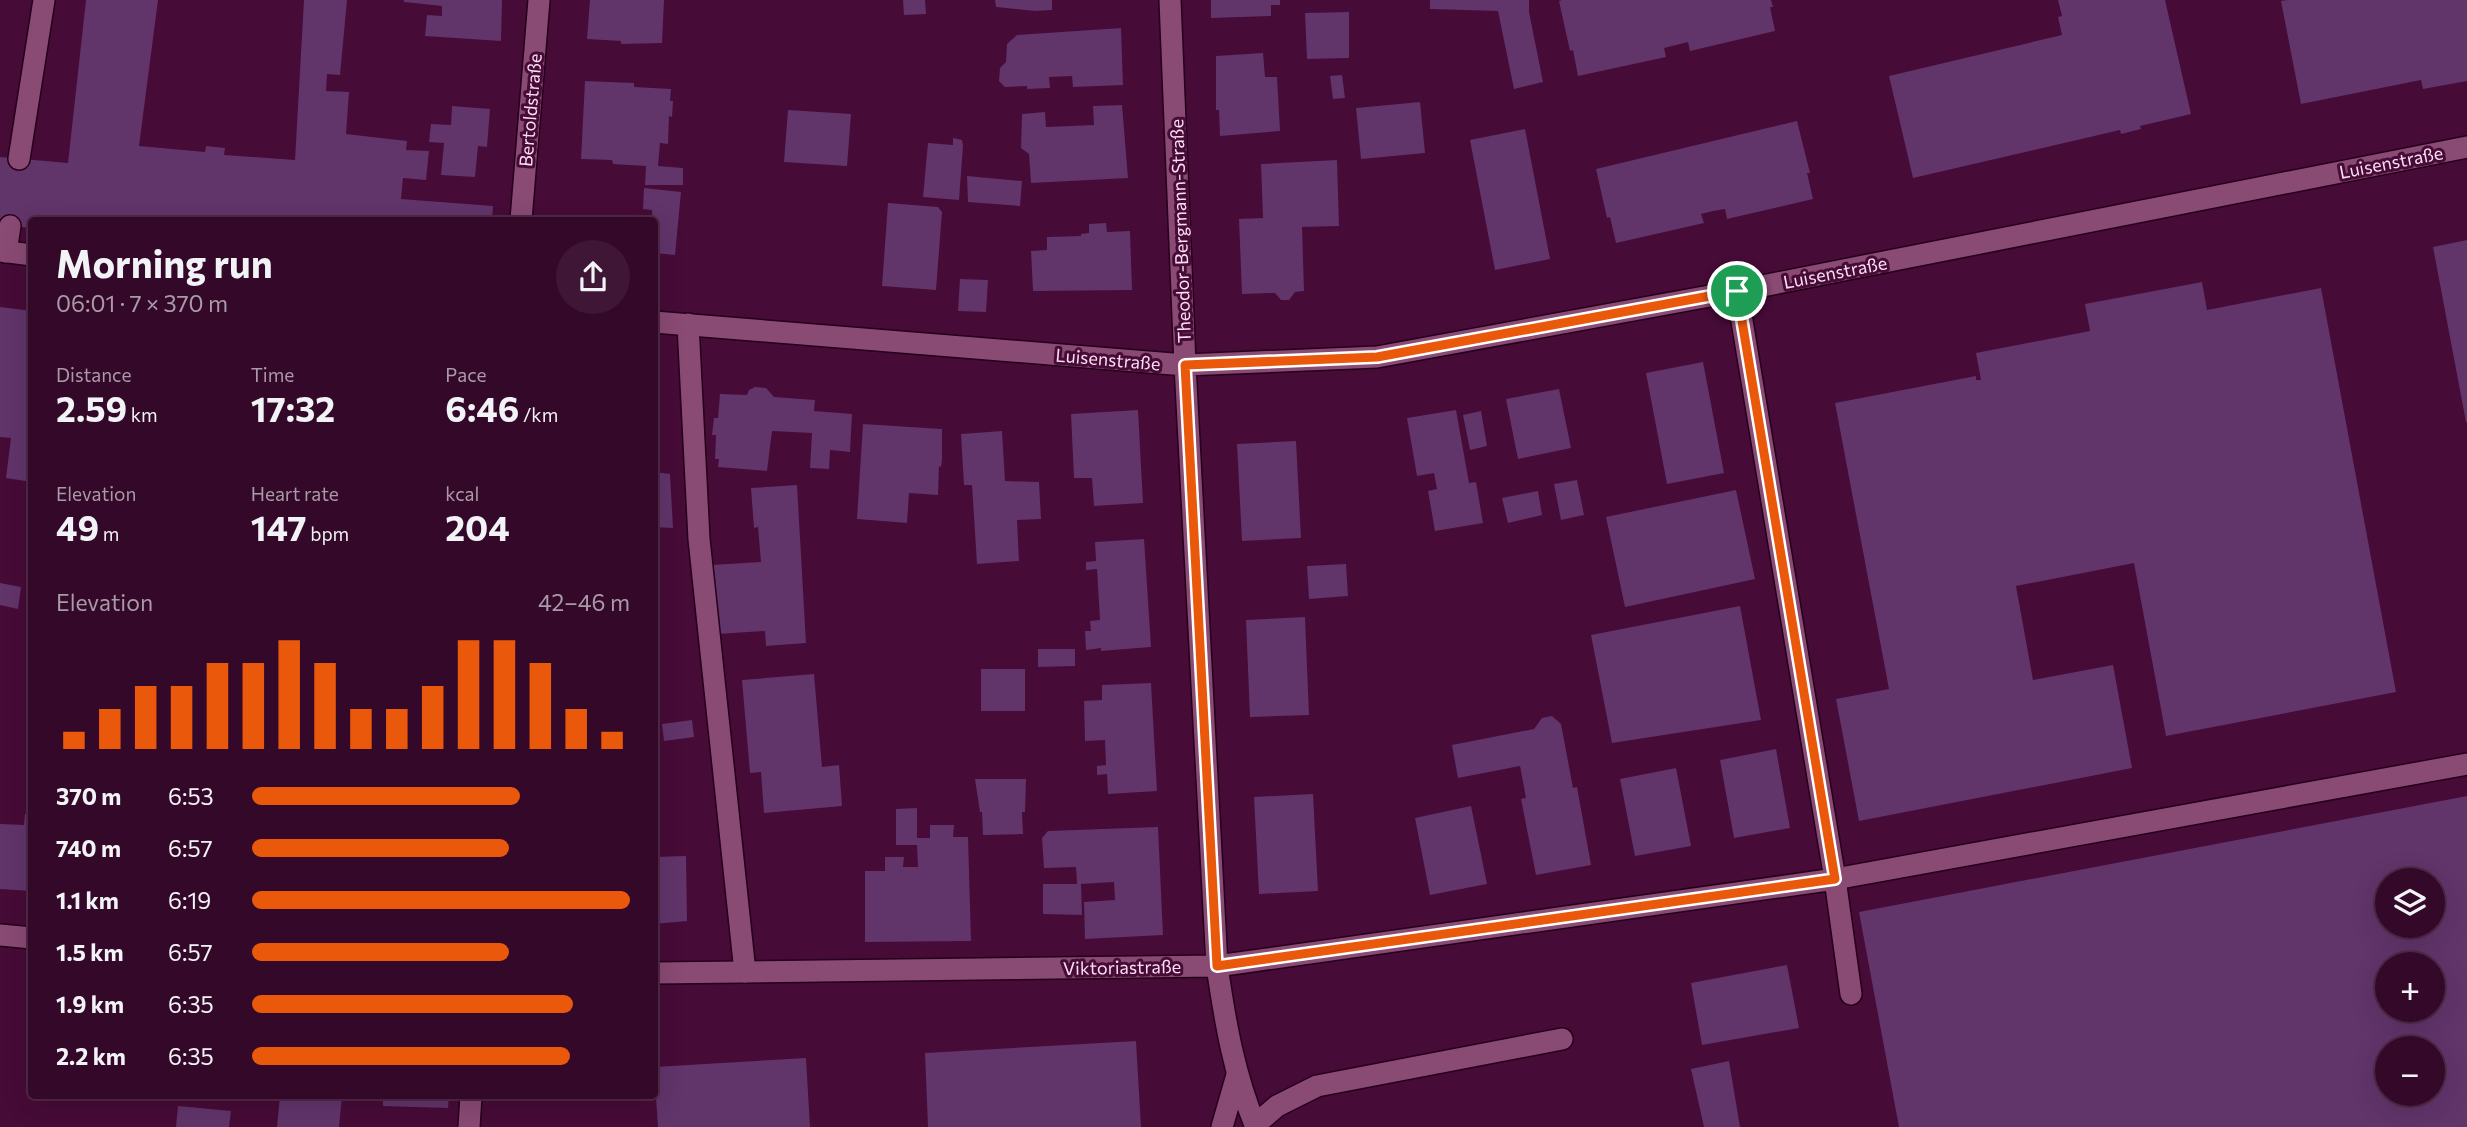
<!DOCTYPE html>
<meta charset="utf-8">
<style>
:root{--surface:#340829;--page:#3f1635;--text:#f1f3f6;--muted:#a99aa8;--line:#4e2946;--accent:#ea580c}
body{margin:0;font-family:Commissioner,sans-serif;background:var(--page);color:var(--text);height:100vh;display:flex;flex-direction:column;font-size:26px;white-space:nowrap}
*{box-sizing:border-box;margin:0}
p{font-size:23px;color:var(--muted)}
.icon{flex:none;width:38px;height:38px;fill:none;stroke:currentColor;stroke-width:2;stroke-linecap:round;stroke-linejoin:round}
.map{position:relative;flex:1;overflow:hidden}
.details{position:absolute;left:28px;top:217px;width:630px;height:882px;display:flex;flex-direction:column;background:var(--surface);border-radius:7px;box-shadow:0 7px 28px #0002,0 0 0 2px var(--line)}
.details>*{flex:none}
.fabs{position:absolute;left:2375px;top:868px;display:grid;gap:14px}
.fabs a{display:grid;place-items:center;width:70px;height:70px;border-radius:50%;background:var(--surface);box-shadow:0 7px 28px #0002,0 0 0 2px var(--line);font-size:35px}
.pin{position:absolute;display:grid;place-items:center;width:60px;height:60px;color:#fff;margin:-30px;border:4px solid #fff;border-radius:50%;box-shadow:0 2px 7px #0007}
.round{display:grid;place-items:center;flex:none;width:74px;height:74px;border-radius:37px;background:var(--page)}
.summary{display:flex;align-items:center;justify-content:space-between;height:119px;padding:0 28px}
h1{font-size:38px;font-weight:700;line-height:52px}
.metrics{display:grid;grid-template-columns:repeat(3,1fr);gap:10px;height:119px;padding:7px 28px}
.metrics div{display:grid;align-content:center}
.metrics b{font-size:35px;font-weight:700}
.metrics small{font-size:19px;font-weight:400}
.metrics p{font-size:19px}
.chart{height:196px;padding:14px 28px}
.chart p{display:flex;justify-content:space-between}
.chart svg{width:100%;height:126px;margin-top:7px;stroke:var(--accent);stroke-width:6}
ul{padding:0 28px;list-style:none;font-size:23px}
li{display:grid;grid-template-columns:112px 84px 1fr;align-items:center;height:52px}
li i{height:18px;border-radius:9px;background:var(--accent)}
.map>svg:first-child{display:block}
</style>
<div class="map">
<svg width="2467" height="1127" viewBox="0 0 2467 1127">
<rect width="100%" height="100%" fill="#460b37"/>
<path fill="#61346a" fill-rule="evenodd" d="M86 0H158L139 146 205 152 206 146 225 148 224 155 295 160 304 0H347L340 75 327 74 326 91 349 92 346 134 407 141 406 150 429 151 426 180 403 178 401 199 493 206 492 220H32V228L0 225V157L68 163Z
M404 0H502L501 41 425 36 427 15 442 16V6L404 2Z
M590 0H664L662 43 621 44V41L587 39Z
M903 0H925L926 14 904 15Z
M995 0H1052V10L1035 11 996 7Z
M1211 0H1280V5H1271V16L1211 18Z
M1430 0H1529V12L1543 82 1514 89 1498 11 1430 9Z
M1562 0H1771L1773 7H1770L1775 31 1690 51 1688 42 1664 48 1666 57 1578 76 1573 50 1570 51 1559 1Z
M2058 0H2165L2191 114 2140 126 2141 129 2121 134 2120 130 1913 178 1889 76 2062 35 2058 17 2062 16Z
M2287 0H2467V81L2423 89 2421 80 2301 104 2281 1Z
M1349 12V58L1307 59 1305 13Z
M1121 28 1123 85 1073 87 1072 76 1049 77 1050 88 1027 89V86L1005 87 999 81 1000 68 1006 62 1007 44 1017 35Z
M1263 53 1265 77H1277L1280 131 1220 136 1219 110H1216V56Z
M1342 75 1345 98 1333 99 1330 76Z
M585 81 634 83V87L671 89 670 101H673L672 117 669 116 668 144 660 143 658 166 683 168V185H645L646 166 613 164 612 160 581 159Z
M1420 102 1425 153 1361 159 1356 108Z
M1122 105 1128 178 1031 183 1029 154 1021 148 1022 114 1045 112 1046 127 1094 125 1093 106Z
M452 106 490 109 487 147 478 146 475 177 441 175 444 143 429 142 431 124 451 125Z
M788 110 851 114 847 166 784 162Z
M1797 121 1810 173H1807L1813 199 1727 219 1725 209 1713 211 1701 214 1704 223 1616 243 1610 217 1607 218 1596 169Z
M1525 129 1550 259 1495 270 1470 140Z
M953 138 962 140 963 146 959 200 923 197 928 143 953 145Z
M1337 160 1339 226 1302 227 1304 291 1295 292 1289 300H1281L1275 293 1242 294 1239 219 1263 218 1261 164Z
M967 176 1022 181 1020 206 968 202Z
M644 188 681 192 675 255 654 253 652 210 643 209Z
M888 203 938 207 942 212 936 290 882 286Z
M557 215 602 219V220H557Z
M1106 223 1107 232 1130 231 1132 290 1033 291 1031 251 1047 250V237L1081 236V234L1089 233V224Z
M2467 240V422H2466L2433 247Z
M960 279 988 280 986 312 958 311Z
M2202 282 2207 310 2321 288 2396 692 2166 736 2134 563 2016 586 2033 680 2113 665 2132 768 1859 821 1836 699 1889 689 1835 403 1976 376V380H1981L1976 353 2090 331 2085 304Z
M0 307 32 311V482L6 478 11 438 0 437Z
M1703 362 1724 473 1667 484 1646 373Z
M755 387 766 388 774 397 815 400 814 411 852 414 850 452 830 450 829 469 810 468 812 433 772 431 767 471 718 467 719 459H715L716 435H712L714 418H718L720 394 747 395 749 390Z
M1559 389 1571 448 1518 459 1506 399Z
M1138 410 1143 503 1094 506 1092 478H1074L1071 414Z
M1456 410 1469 483 1476 482 1483 523 1435 531 1428 491 1437 489 1434 473 1417 476 1407 418Z
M1481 411 1487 446 1470 450 1463 415Z
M863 424 942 429V460L941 467 939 466 938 495 909 493 907 523 857 519Z
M1002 431 1005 481 1039 482 1041 519 1017 520 1019 561 977 564 972 485H964L961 434Z
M1296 441 1301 538 1242 541 1237 444Z
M654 472 670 474 673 528 654 527Z
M1577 480 1584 515 1561 520 1554 484Z
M797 485 806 643 766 646 765 631 717 634 712 565 761 562 758 527 754 528 751 488Z
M1736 490 1755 579 1625 607 1606 517Z
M1538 491 1542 515 1508 523 1502 498Z
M1144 539 1151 647 1101 651V648L1086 650 1085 631H1091L1090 621 1100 620 1097 569 1086 570V562L1096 561 1095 542Z
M1346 564 1348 596 1309 599 1307 566Z
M0 583 21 587 18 609 0 605Z
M1740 606 1761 720 1612 743 1591 635Z
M1305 617 1309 715 1250 717 1246 620Z
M1038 649H1075V666L1038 667Z
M981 669H1025V711H981Z
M814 674 822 767 839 765 842 806 764 813 761 772 750 773 742 680Z
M1151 683 1157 791 1108 794 1107 774 1097 775V766L1106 765 1105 740 1085 741 1084 701 1102 700V685Z
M1552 716 1561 724 1573 788 1577 787 1591 865 1536 875 1521 799 1526 798 1520 766 1458 778 1452 745 1534 729 1542 718Z
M692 720 694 737 664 741 662 724Z
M1776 749 1790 828 1734 838 1720 760Z
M1676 768 1691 846 1635 856 1620 779Z
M975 779H1026L1025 812H1022L1023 834 983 835 982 812H980Z
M1313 794 1318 891 1259 894 1254 797Z
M2467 796V1127H1899L1859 912ZM2387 880H2432V926H2387ZM2387 964H2432V1010H2387ZM2387 1048H2432V1094H2387Z
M1471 806 1487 884 1430 895 1415 818Z
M917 808V838H930V825H954L953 837H968L971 941 865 942V871H885V857H904L903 867H918L917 845H896V809Z
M25 814H32V891L0 889V824L24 825Z
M1158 827 1163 935 1085 939 1084 902 1115 900 1114 882 1081 884 1082 915 1043 914V884H1077L1076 867 1044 868 1042 838 1048 831Z
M686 856 687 921 654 924V857Z
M1787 965 1799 1028 1702 1045 1691 983Z
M1136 1041 1141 1127H928L925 1053Z
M806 1058 810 1127H658L654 1067Z
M1729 1061 1740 1127H1704L1691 1069Z
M280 1096H342L339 1127H277Z
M383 1096H449L448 1108 383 1106Z
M178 1106 231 1111 229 1127H176Z"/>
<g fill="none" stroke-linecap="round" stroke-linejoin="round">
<defs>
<path id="lane" d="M19 159 44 0
M6 252 10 226
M688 324 699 539 745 972
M1851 994 1835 879 2467 764
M1255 1125 1277 1106 1317 1086 1562 1039
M1222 1127 1237 1075"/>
<path id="street" d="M1170 0 1185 365 1217 966C1225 1021 1234 1075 1256 1127
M521 220 539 0
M0 251 32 255
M654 322 1185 365 1377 357 1737 291 2467 147
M0 935 32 938
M654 973 1217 966 1835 879 1737 291
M469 1127 471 1096"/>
</defs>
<use href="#lane" stroke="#26001b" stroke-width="24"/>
<use href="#street" stroke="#26001b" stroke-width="24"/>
<use href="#lane" stroke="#894a74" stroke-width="21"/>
<use href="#street" stroke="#894a74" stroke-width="21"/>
</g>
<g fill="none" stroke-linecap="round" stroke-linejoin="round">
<defs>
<path id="route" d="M1737 291 1835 879 1217 966 1185 365 1377 357Z"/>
</defs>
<use href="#route" stroke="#fff" stroke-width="14"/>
<use href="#route" stroke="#ea580c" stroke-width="9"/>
</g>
<g text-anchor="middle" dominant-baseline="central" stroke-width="6" stroke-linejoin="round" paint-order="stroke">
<g font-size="18" fill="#fcdef0" stroke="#460b37">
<text transform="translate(530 110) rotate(-85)">Bertoldstraße</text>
<text transform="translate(2391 162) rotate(-11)">Luisenstraße</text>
<text transform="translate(1180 231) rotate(-92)">Theodor-Bergmann-Straße</text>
<text transform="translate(1835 272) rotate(-11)">Luisenstraße</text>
<text transform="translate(1108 359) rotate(5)">Luisenstraße</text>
<text transform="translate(1122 967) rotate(-1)">Viktoriastraße</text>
</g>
</g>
</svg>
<div class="fabs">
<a><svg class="icon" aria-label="layers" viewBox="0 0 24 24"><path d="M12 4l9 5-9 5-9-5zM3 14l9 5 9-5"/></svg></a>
<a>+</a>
<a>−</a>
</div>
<div class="pin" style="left:1737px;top:291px;background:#1e9e55"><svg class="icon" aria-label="arrive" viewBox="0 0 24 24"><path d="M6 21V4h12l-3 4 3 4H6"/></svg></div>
<section class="details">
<div class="summary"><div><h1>Morning run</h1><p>06:01 · 7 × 370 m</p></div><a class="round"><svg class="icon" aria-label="share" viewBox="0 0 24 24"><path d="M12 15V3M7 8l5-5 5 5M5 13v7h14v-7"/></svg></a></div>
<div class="metrics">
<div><p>Distance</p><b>2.59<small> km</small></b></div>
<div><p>Time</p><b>17:32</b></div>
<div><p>Pace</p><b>6:46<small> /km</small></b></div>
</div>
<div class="metrics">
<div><p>Elevation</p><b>49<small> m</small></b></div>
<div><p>Heart rate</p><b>147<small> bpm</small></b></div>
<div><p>kcal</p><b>204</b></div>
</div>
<div class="chart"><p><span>Elevation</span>42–46 m</p>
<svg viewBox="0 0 160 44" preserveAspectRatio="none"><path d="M5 44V38M15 44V30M25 44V22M35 44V22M45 44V14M55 44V14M65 44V6M75 44V14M85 44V30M95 44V30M105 44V22M115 44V6M125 44V6M135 44V14M145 44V30M155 44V38"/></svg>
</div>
<ul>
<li><b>370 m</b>6:53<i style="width:71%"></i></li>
<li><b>740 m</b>6:57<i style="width:68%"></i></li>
<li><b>1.1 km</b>6:19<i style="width:100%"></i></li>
<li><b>1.5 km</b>6:57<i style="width:68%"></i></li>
<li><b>1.9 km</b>6:35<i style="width:85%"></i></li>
<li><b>2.2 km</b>6:35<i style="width:84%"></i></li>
</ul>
</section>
</div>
